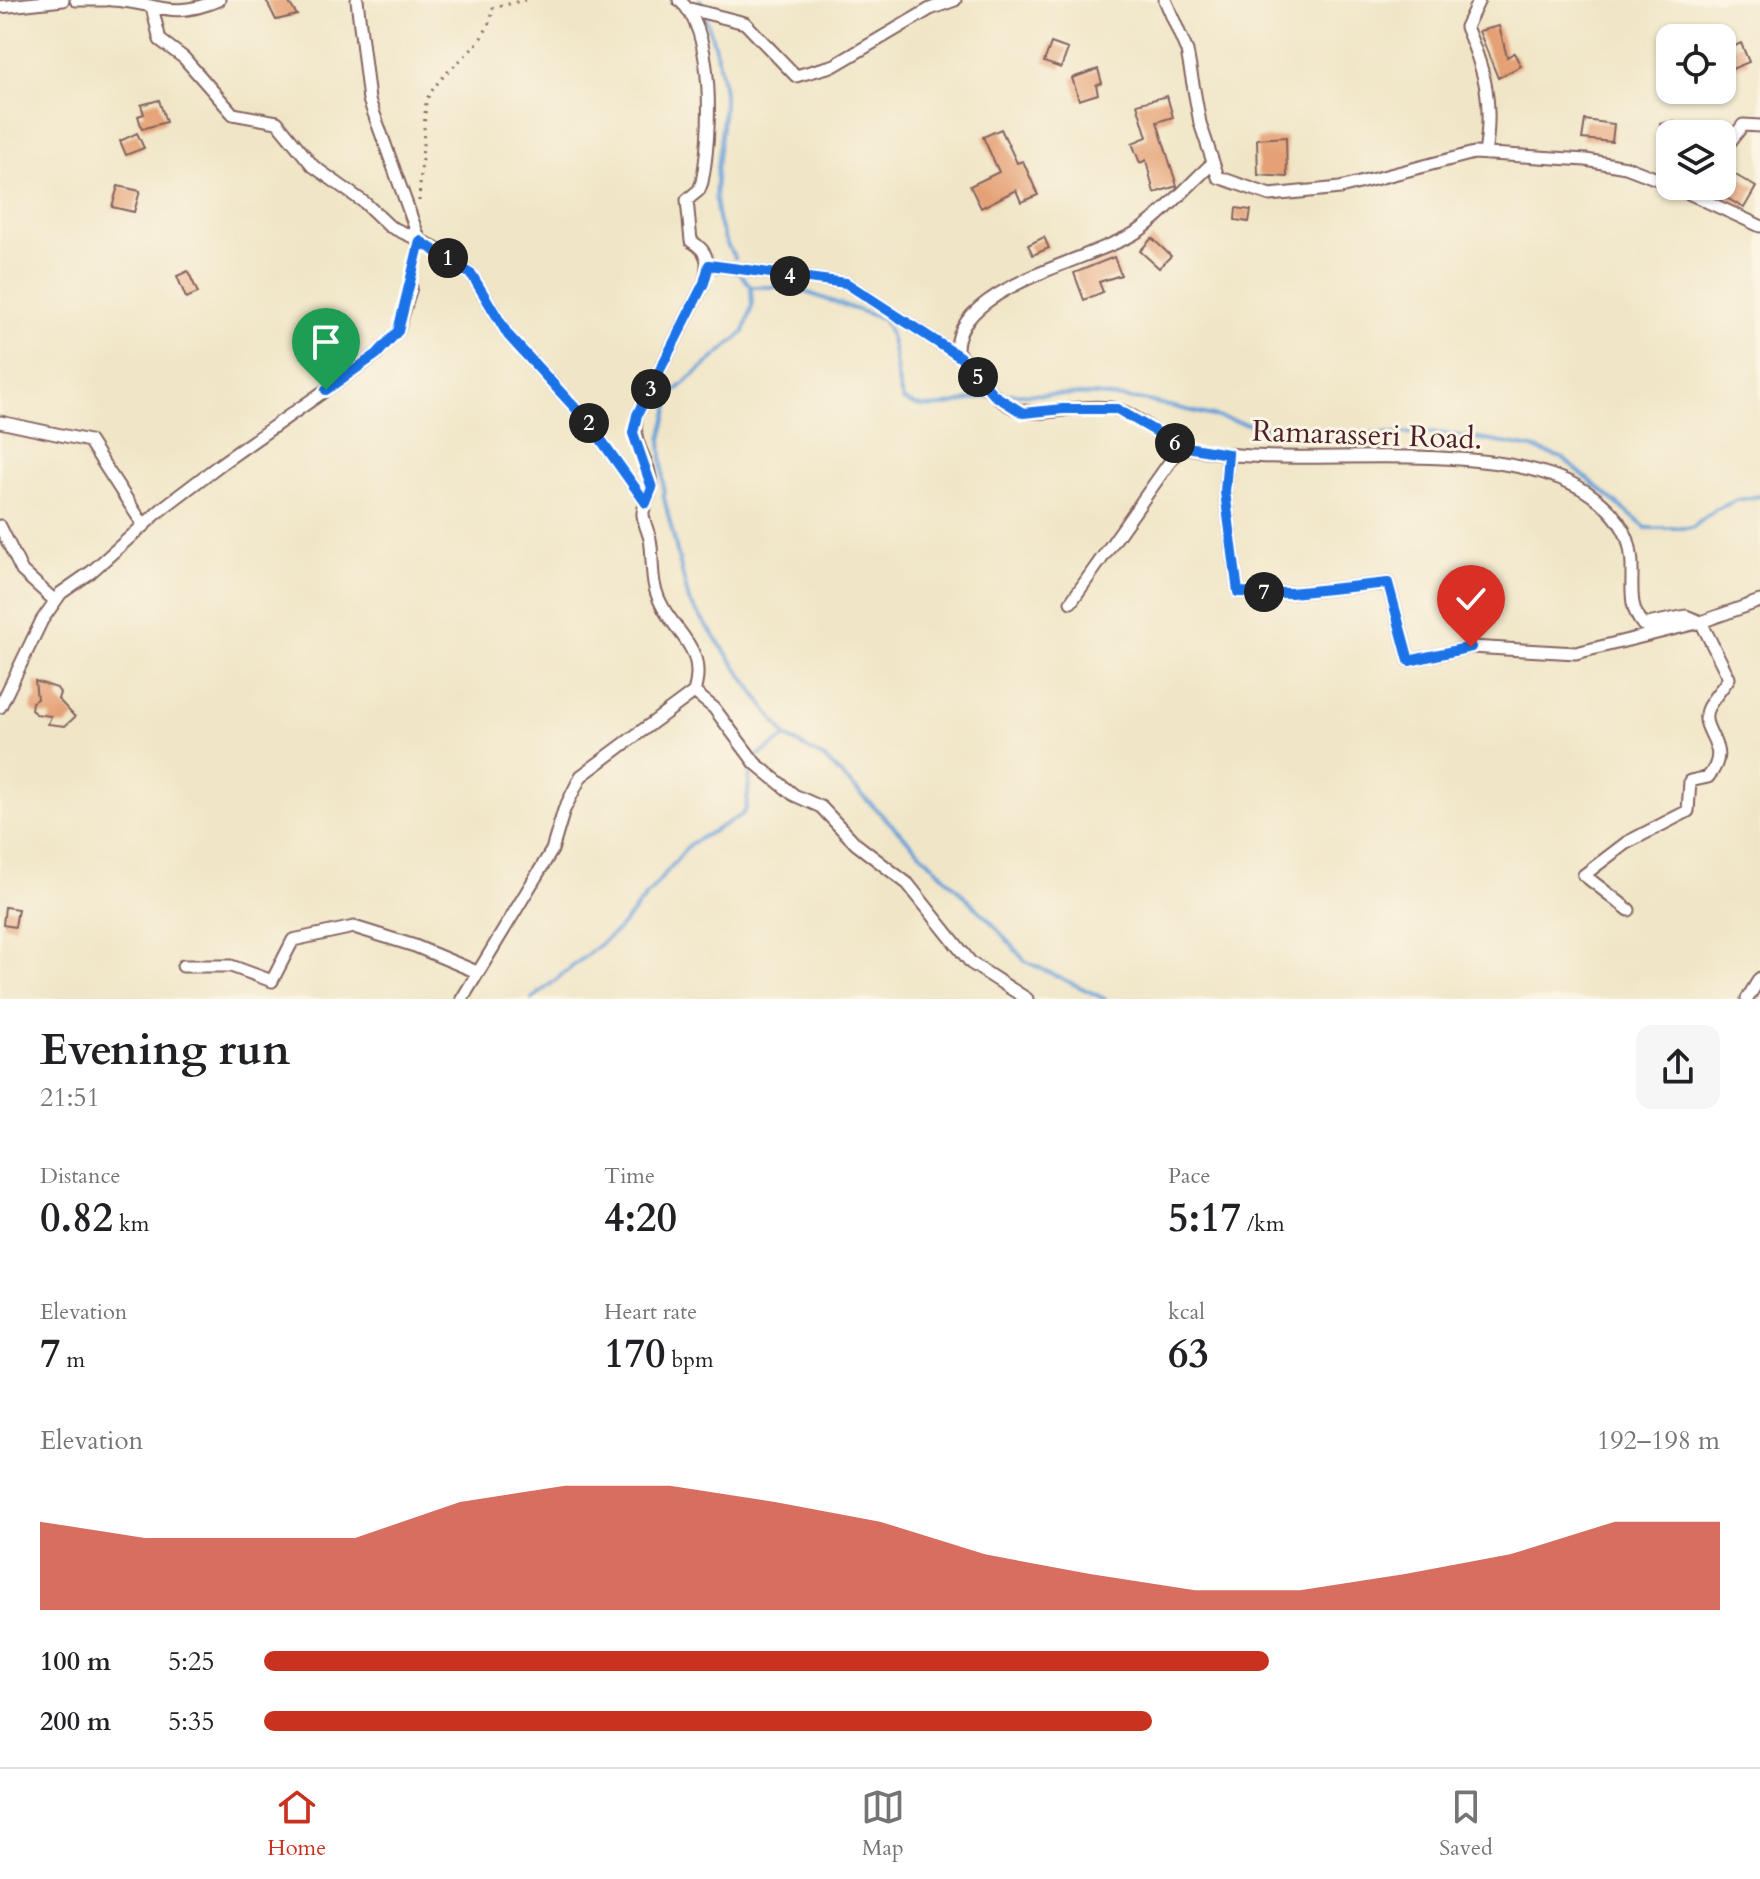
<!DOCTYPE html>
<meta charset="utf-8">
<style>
:root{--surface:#fff;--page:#f6f6f6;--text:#202124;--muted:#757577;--line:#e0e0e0;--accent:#c8321e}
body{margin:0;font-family:Cardo,serif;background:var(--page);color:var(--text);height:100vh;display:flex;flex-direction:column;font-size:30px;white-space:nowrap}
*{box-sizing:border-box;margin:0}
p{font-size:26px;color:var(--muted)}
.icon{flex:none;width:44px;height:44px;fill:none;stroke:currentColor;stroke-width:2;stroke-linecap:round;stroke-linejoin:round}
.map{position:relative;height:999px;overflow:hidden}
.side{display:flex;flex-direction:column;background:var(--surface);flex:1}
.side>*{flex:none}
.buttons{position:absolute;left:1656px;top:24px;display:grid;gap:16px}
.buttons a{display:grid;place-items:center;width:80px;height:80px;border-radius:16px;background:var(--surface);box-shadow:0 2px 6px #0004;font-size:40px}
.pin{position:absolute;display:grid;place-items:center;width:68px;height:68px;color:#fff;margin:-82px -34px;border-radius:50% 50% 50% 0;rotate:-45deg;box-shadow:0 0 8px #0007}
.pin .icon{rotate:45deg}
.km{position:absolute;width:40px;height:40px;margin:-20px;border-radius:50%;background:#222;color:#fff;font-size:22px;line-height:40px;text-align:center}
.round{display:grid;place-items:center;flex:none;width:84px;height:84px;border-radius:16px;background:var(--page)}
.overview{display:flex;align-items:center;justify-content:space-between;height:136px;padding:0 40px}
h1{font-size:44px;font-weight:800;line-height:60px}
.metrics{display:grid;grid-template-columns:repeat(3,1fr);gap:12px;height:136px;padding:8px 40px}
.metrics div{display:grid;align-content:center}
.metrics b{font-size:40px;font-weight:800}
.metrics small{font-size:22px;font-weight:400}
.metrics p{font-size:22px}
.chart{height:224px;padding:16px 40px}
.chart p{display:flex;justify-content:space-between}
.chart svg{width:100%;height:144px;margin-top:8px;fill:var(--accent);opacity:.7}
ul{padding:0 40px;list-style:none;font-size:26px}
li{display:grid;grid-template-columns:128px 96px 1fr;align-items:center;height:60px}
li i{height:20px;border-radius:10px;background:var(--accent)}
.menu{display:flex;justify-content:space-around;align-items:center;height:112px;border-top:2px solid var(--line);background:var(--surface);font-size:22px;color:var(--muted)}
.menu a{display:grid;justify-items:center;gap:4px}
.menu .active{color:var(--accent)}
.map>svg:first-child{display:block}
</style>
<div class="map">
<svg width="1760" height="999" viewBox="0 0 1760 999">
<rect width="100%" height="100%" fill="#fcf5e5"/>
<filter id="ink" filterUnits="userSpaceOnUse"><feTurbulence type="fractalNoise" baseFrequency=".0125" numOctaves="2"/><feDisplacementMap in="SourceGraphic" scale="16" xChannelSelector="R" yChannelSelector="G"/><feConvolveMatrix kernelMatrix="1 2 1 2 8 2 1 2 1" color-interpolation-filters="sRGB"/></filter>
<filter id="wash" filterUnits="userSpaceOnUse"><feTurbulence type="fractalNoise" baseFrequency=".006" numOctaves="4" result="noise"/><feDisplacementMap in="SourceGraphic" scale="32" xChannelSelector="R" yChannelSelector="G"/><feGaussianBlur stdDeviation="1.8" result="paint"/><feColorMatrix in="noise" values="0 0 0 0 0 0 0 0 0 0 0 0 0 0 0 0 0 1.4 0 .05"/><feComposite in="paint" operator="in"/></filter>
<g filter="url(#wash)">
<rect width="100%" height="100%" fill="#f0e5c6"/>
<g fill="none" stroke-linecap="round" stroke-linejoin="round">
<path stroke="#6aa0d7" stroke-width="4" d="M700 0C709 26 725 75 724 102 722 161 700 205 735 258
M740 273 751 287 752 306 744 332 672 394 661 439 664 498 689 601 786 737 824 758 992 923 1025 961 1105 999
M751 287H791L883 319C898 346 893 373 903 400 932 416 961 399 991 396
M1000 394 1096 395 1148 401 1256 426 1342 434 1444 433 1533 448 1564 459 1646 528H1692L1715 510 1737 500 1760 496
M755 758 786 737
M532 999 619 929 690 844 742 815 746 809 751 765"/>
</g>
<g id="blocks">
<path fill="#e5a074" d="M266 0H287L297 15 276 20Z
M1499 26 1507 57 1514 53 1521 66 1498 78 1479 31Z
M1051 43 1068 49 1061 68 1044 62Z
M1741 43 1749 62 1732 69 1724 51Z
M1098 69 1102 83 1096 85 1098 94 1079 100 1072 78Z
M1167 96 1173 117 1157 122 1177 186 1154 193 1146 160 1140 163 1132 143 1147 137 1137 104Z
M159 100 166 122 142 129 138 116 144 114 141 105Z
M1585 120 1614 124 1612 142 1582 139Z
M1674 121 1678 134H1663L1660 124Z
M1001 129 1017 163 1023 161 1038 195 1021 202 1016 190 981 208 970 186 999 172 983 137Z
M137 133 144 148 126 155 120 141Z
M1286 137 1287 177 1258 175 1257 139Z
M1722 167 1756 187 1744 208 1706 186H1722Z
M118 186 140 191 134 212 112 207Z
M1236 208 1251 210 1249 222 1235 220Z
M1044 237 1049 248 1033 255 1028 245Z
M1152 238 1171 256 1159 268 1140 251Z
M1114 257 1121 275 1099 282 1103 292 1084 300 1074 273Z
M188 271 198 293 186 298 177 276Z
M35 681 57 688 60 693 58 699 75 717 65 726 48 724 51 716 36 714 31 710 32 702 37 699Z
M5 907 18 909 15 927 3 925Z"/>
</g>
</g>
<g filter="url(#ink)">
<use href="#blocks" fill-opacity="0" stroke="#846461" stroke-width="2"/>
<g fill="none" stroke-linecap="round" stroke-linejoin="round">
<defs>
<path id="minor" d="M76 0H106
M111 0C159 2 168 21 219 0
M357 0 369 100 420 241
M679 0C716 30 711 138 702 182L699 190 687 200 691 241C710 252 709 264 704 283L637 415C630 447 650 456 651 486 652 496 642 505 643 515 644 523 648 531 650 539 653 555 651 572 655 588 666 631 709 642 694 692
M1165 0 1187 51 1200 123 1218 177 1270 195 1340 188 1474 153 1586 160 1626 167 1670 184
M1479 0 1466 27C1486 74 1493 102 1485 154
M0 7 63 0
M152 7 160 40 184 58 233 114 277 122 313 166 365 203 389 226 430 245 472 275 508 335 589 423 646 503
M690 9 745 23 796 76 835 65 930 9 955 0
M1722 152 1743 125 1760 126
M1213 163C1189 184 1167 211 1140 230 1098 259 956 285 957 350 963 363 973 372 983 383 1027 434 1054 402 1110 408 1134 411 1156 436 1179 445 1193 450 1212 452 1227 454 1326 466 1514 436 1594 497 1659 546 1614 590 1643 625L1686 616 1701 622
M1673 186 1760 226
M709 265 846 283 960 357
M0 422 89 441 144 526
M1228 454 1225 492 1238 592 1291 593 1388 583 1409 661 1471 647 1576 653 1701 622
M0 526 22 571 55 601
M1071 602 1181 446
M694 692 714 708 755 763 794 795 821 807 856 844 908 884 971 963 1027 999
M0 707 42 620 61 593 91 572 164 507 222 463 377 354 398 331 411 287
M1629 910 1584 875 1626 843 1688 811 1690 781 1708 777C1734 747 1699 732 1707 710 1711 700 1723 688 1729 678L1701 622 1760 601
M183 966H231L272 981 293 940 354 927 415 946 477 972
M462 999 552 850 564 810 581 776 694 692
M1747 999 1760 978"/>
</defs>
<use href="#minor" stroke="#846461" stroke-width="15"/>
<path stroke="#846461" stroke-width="3" stroke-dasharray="2 6" stroke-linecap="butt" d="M419 201 426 101C445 62 486 53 493 8L525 0
M413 276 418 252"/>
<use href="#minor" stroke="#fff" stroke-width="11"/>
</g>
</g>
<g fill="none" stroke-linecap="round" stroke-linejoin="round" filter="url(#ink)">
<defs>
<path id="route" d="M326 390 377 354 398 331 420 241 472 275 508 335 589 423 646 503 652 488 633 433 637 415 704 283 709 265 846 283 960 357 994 395 1023 413 1063 409H1117L1181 446 1228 454 1225 492 1238 592 1291 593 1388 583 1409 661 1471 647"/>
</defs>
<use href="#route" stroke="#fff" stroke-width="16"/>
<use href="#route" stroke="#1a73e8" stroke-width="10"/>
</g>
<g text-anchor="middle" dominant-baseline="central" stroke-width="6" stroke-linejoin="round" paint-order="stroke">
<g font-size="30" fill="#4a1f2b" stroke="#fcf5e5">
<text transform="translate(1367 435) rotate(2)">Ramarasseri Road.</text>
</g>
</g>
</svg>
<div class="buttons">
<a><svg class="icon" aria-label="locate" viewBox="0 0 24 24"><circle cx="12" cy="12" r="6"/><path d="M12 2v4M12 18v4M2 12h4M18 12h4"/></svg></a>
<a><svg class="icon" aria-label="layers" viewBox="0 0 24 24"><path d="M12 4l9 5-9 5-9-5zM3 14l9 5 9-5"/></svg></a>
</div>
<div class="pin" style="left:326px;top:390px;background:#1e9e55"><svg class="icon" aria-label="arrive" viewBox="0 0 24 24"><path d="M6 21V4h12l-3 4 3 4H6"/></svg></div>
<div class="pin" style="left:1471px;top:647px;background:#d93025"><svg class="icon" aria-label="check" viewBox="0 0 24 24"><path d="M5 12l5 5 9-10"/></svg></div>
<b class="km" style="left:448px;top:258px">1</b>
<b class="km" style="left:589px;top:423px">2</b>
<b class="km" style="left:651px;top:389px">3</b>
<b class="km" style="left:790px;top:276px">4</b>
<b class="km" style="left:978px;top:377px">5</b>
<b class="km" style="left:1175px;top:443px">6</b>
<b class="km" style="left:1264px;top:592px">7</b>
</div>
<section class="side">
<div class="overview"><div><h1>Evening run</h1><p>21:51</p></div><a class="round"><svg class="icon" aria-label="share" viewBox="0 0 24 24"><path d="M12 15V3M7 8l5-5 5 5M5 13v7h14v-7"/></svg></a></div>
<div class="metrics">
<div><p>Distance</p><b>0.82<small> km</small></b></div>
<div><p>Time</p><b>4:20</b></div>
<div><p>Pace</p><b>5:17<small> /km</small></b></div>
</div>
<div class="metrics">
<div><p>Elevation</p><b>7<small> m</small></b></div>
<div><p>Heart rate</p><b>170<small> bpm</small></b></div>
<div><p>kcal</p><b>63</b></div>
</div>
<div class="chart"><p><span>Elevation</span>192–198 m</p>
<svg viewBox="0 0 160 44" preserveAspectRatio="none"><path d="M0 44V17L10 22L20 22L30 22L40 11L50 6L60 6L70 11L80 17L90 27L100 33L110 38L120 38L130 33L140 27L150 17L160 17V44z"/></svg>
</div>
<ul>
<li><b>100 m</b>5:25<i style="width:69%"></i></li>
<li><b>200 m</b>5:35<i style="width:61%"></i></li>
</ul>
</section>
<nav class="menu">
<a class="active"><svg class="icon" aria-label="home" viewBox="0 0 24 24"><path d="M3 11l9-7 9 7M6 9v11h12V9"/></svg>Home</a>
<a><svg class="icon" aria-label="map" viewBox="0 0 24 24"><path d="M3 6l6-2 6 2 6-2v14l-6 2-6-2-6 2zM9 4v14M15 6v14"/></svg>Map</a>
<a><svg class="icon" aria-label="saved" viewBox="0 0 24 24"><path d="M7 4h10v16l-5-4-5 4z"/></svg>Saved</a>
</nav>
